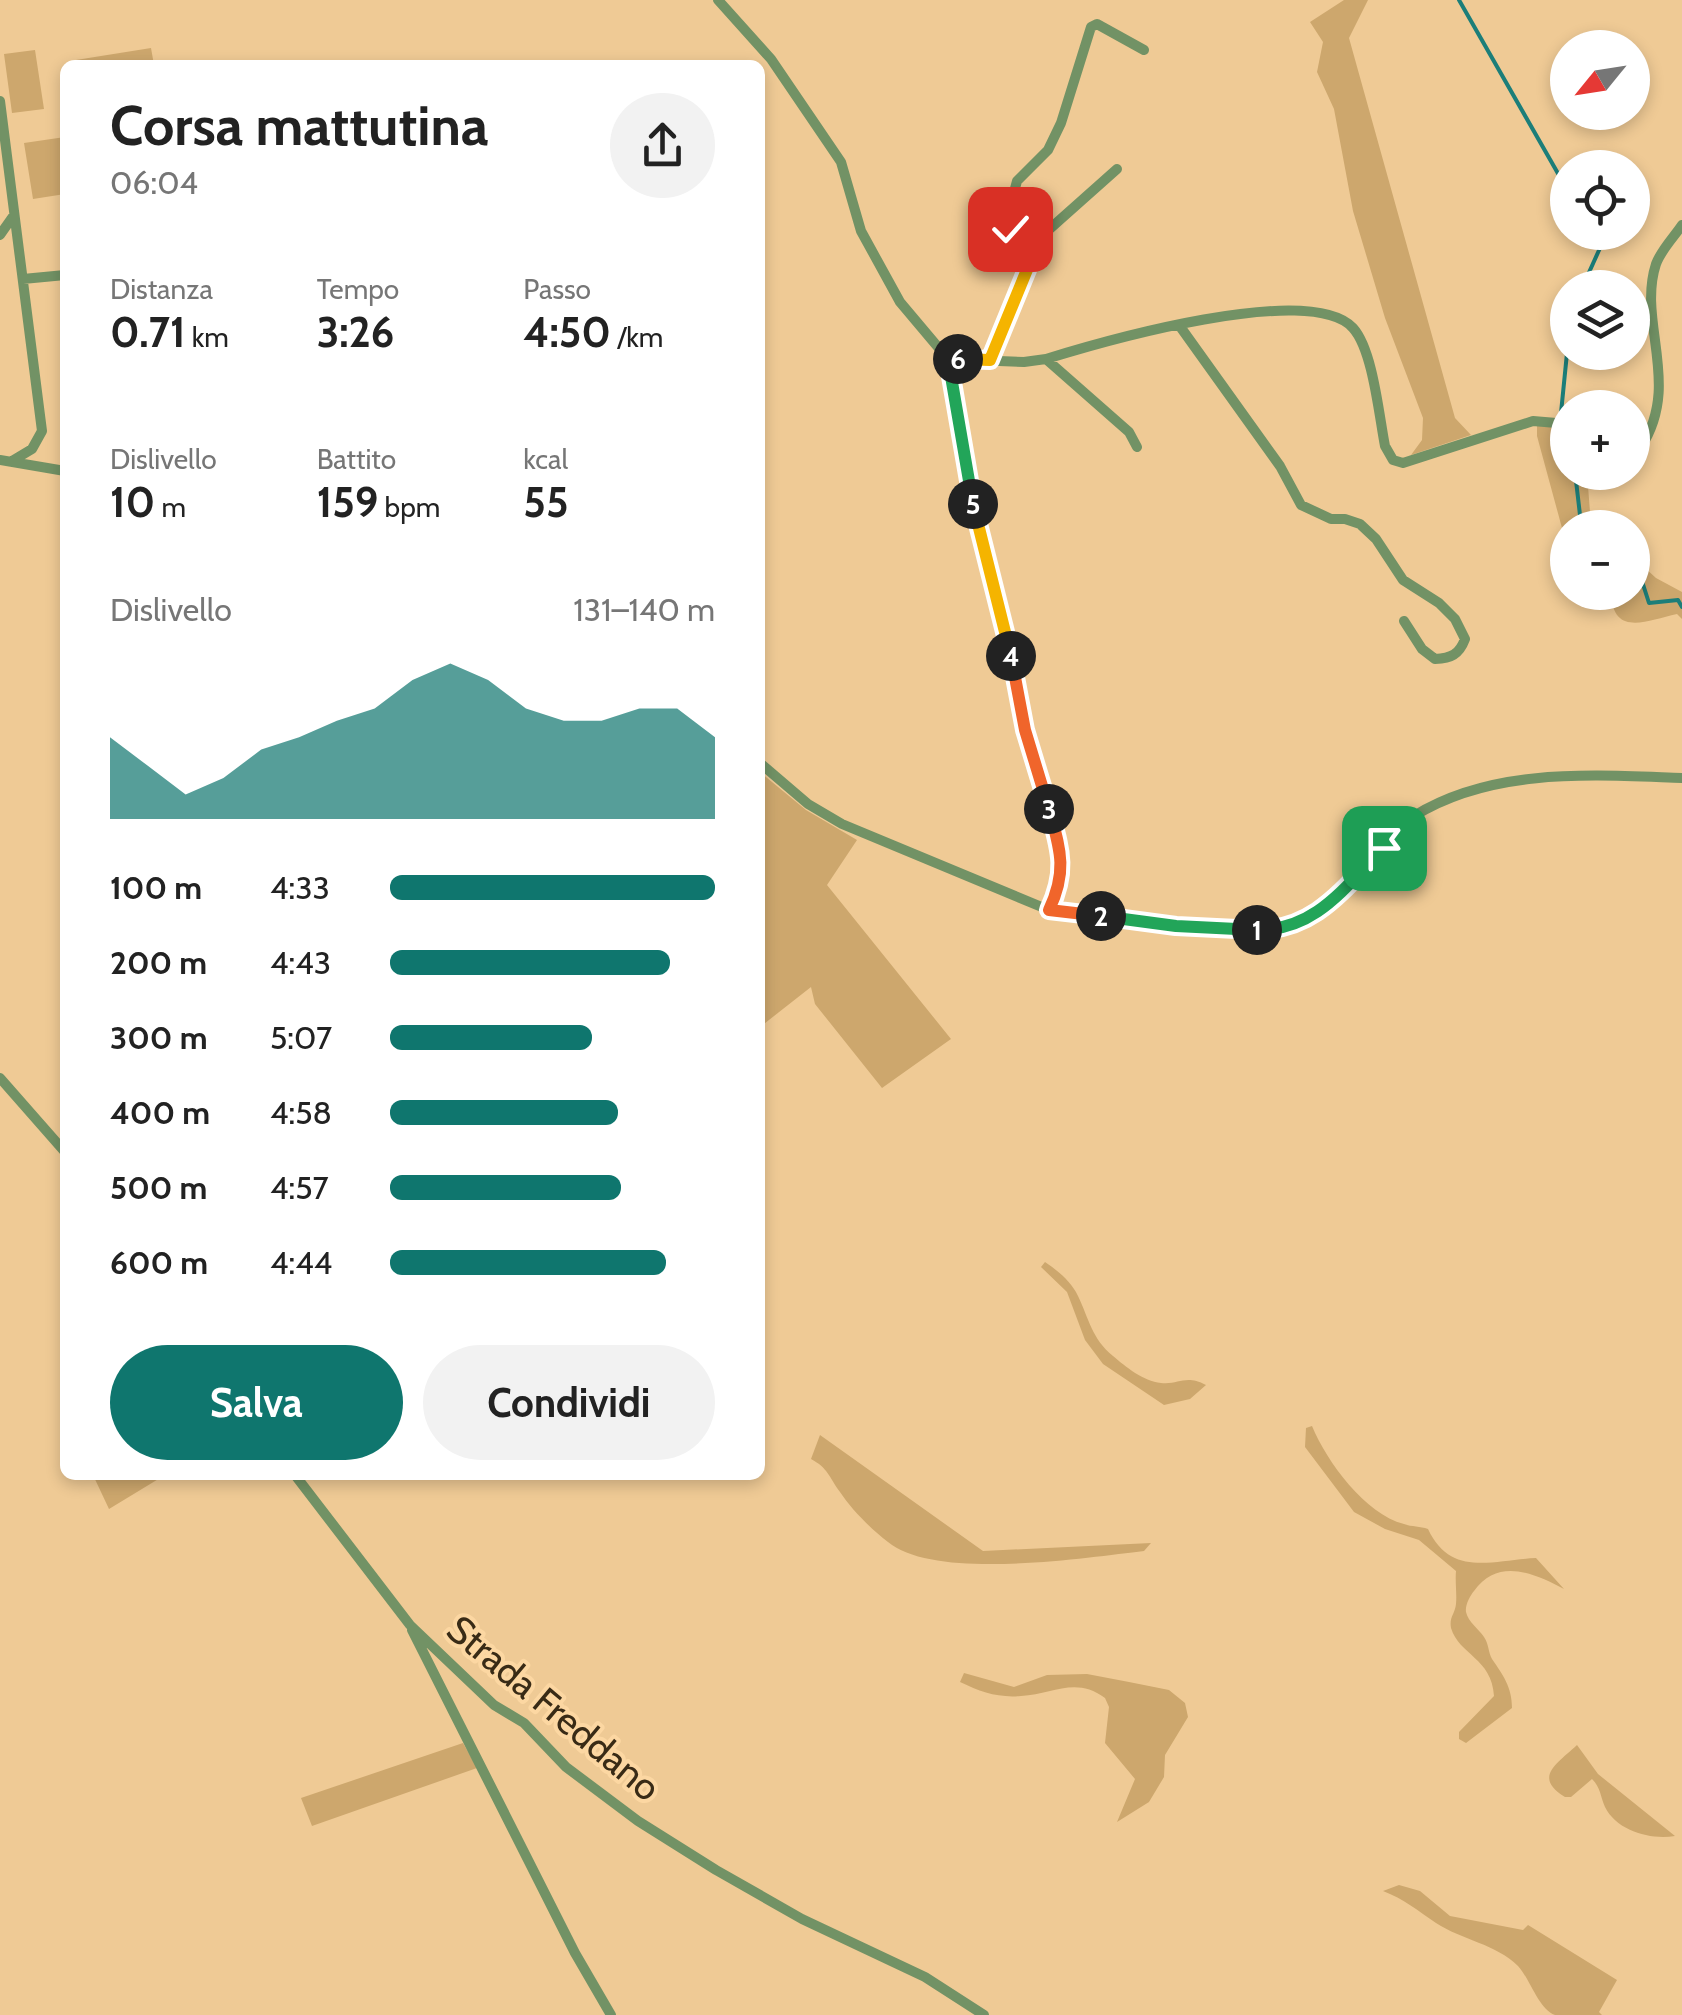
<!DOCTYPE html>
<html lang="it">
<meta charset="utf-8">
<style>
:root{--surface:#fff;--page:#f2f2f2;--text:#222;--muted:#767676;--accent:#0f766e}
body{margin:0;font-family:Cabin,sans-serif;background:var(--page);color:var(--text);height:100vh;display:flex;flex-direction:column;font-size:38px;white-space:nowrap}
*{box-sizing:border-box;margin:0}
p{font-size:32px;color:var(--muted)}
.icon{flex:none;width:55px;height:55px;fill:none;stroke:currentColor;stroke-width:2;stroke-linecap:round;stroke-linejoin:round}
.map{position:relative;flex:1;overflow:hidden}
.side{position:absolute;left:60px;top:60px;width:705px;height:1420px;display:flex;flex-direction:column;background:var(--surface);border-radius:15px;box-shadow:0 5px 15px #0003}
.side>*{flex:none}
.needle{width:65px;rotate:240deg}
.controls{position:absolute;left:1550px;top:30px;display:grid;gap:20px}
.controls a{display:grid;place-items:center;width:100px;height:100px;border-radius:50%;background:var(--surface);box-shadow:0 5px 15px #0003;font-size:50px}
.pin{position:absolute;display:grid;place-items:center;width:85px;height:85px;color:#fff;margin:-42px;border-radius:20px;box-shadow:0 5px 15px #0006}
.km{position:absolute;width:50px;height:50px;margin:-25px;border-radius:50%;background:#222;color:#fff;font-size:28px;line-height:50px;text-align:center}
.round{display:grid;place-items:center;flex:none;width:105px;height:105px;border-radius:52px;background:var(--page)}
.overview{display:flex;align-items:center;justify-content:space-between;height:170px;padding:0 50px}
h1{font-size:55px;font-weight:800;line-height:75px}
.stats{display:grid;grid-template-columns:repeat(3,1fr);gap:15px;height:170px;padding:10px 50px}
.stats div{display:grid;align-content:center}
.stats b{font-size:42px;font-weight:800}
.stats small{font-size:28px;font-weight:400}
.stats p{font-size:28px}
.chart{height:280px;padding:20px 50px}
.chart p{display:flex;justify-content:space-between}
.chart svg{width:100%;height:180px;margin-top:10px;fill:var(--accent);opacity:.7}
.button{display:flex;gap:20px;margin-top:auto;padding:20px 50px}
.button a{flex:1;height:115px;border-radius:60px;background:var(--accent);color:#fff;font-size:40px;font-weight:800;line-height:115px;text-align:center}
.button a+a{background:var(--page);color:var(--text)}
ul{padding:0 50px;list-style:none;font-size:32px}
li{display:grid;grid-template-columns:160px 120px 1fr;align-items:center;height:75px}
li i{height:25px;border-radius:12px;background:var(--accent)}
.map>svg:first-child{display:block}
</style>
<div class="map">
<svg width="1682" height="2015" viewBox="0 0 1682 2015">
<rect width="100%" height="100%" fill="#efca95"/>
<path fill="#cda76d" d="M1344 0H1368L1349 38 1455 418 1471 435 1411 455 1422 440 1423 418 1385 318 1353 211 1334 109 1317 72 1323 42 1310 22Z
M151 48 154 65H77L76 60Z
M35 50 44 109 12 113 4 54Z
M65 137V194L33 199 24 143Z
M1537 423 1567 426 1568 472 1587 473 1591 525 1594 527 1568 528 1567 535 1562 528 1537 436Z
M1633 557 1656 578 1682 592V619L1677 614C1646 621 1613 637 1611 593L1632 592Z
M760 772 806 810 857 840 827 885 951 1039 882 1088 815 1004 811 987 760 1027Z
M1045 1262C1058 1271 1071 1281 1078 1296 1089 1319 1092 1339 1113 1356 1126 1367 1143 1381 1161 1383 1179 1385 1185 1374 1206 1385L1190 1399 1164 1405 1103 1364 1085 1340 1067 1292 1041 1267Z
M1312 1426C1327 1462 1365 1514 1404 1524 1412 1527 1420 1526 1428 1529 1451 1578 1493 1560 1536 1558L1564 1589C1534 1573 1498 1557 1474 1591 1470 1596 1465 1605 1466 1612 1468 1622 1479 1629 1484 1637 1489 1644 1488 1652 1492 1659 1503 1675 1512 1687 1512 1708L1466 1743 1459 1739V1732L1494 1696C1492 1658 1459 1655 1451 1628 1449 1617 1455 1614 1456 1604 1457 1594 1455 1582 1456 1571L1419 1540 1385 1529 1354 1512 1305 1447 1306 1428Z
M820 1435 983 1551 1151 1543 1144 1551C1084 1558 935 1581 888 1542 871 1529 852 1510 840 1492 829 1477 828 1468 811 1459Z
M93 1475H165L109 1509Z
M964 1673 1014 1687 1047 1675 1087 1674 1129 1682 1169 1690 1185 1703 1188 1717 1165 1755 1164 1777 1149 1802 1117 1822 1135 1779 1105 1743 1109 1707 1105 1698C1076 1676 1053 1694 1021 1696 998 1698 981 1692 960 1682Z
M463 1743 477 1768 312 1826 301 1798Z
M1577 1745 1598 1774 1675 1836C1650 1840 1617 1831 1605 1807 1600 1796 1601 1788 1592 1779L1571 1797H1565C1532 1777 1558 1763 1577 1745Z
M1399 1885 1420 1891 1450 1916 1523 1930 1528 1925 1617 1980 1599 2012 1602 2015C1588 2015 1567 2015 1555 2015 1539 2010 1530 1979 1518 1966 1496 1944 1462 1940 1436 1923 1417 1910 1404 1899 1383 1891Z"/>
<g fill="none" stroke-linecap="round" stroke-linejoin="round">
<path stroke="#1c7e79" stroke-width="4" d="M1459 0 1568 191
M1582 288 1600 248 1591 232
M1561 413 1568 343
M1555 431 1553 435 1568 458
M1575 472 1580 515 1586 528
M1632 571 1640 575 1649 603 1678 600 1682 607"/>
<path stroke="#729265" stroke-width="10" d="M718 0 771 59 841 162 861 231 900 302 948 359 974 512 1007 635 1025 730 1062 857 1061 882 1049 910
M0 101 42 431 32 449 12 461
M0 235 14 215
M1026 250 1117 169
M23 279 65 275
M1179 325 1280 466 1301 505 1331 519H1345L1360 524 1376 539 1403 580 1439 603 1455 619 1465 639C1459 655 1451 658 1435 659L1422 649 1404 621
M948 359 1024 362 1046 359 1129 432 1137 447
M1046 359C1101 342 1310 281 1353 328 1373 350 1379 416 1385 446L1393 460 1403 463 1533 421 1568 424
M990 360 1031 260 1006 222 1017 181 1048 150 1061 123 1091 27 1097 24 1144 50
M1632 447H1641C1682 384 1637 322 1656 264 1661 250 1674 237 1682 225
M0 460 65 471
M760 763 808 804 842 824 1049 910 1176 926 1263 930 1303 923 1316 915 1414 816C1493 767 1593 775 1682 778
M0 1078 65 1152
M295 1475 410 1625 494 1705 524 1723 566 1767 638 1821 716 1870 802 1919 925 1977 984 2015
M412 1630 575 1953 611 2015"/>
</g>
<g fill="none" stroke-linecap="round" stroke-linejoin="round">
<defs>
<path id="split-1" d="M1257 930C1317 930 1345 886 1384 848"/>
<path id="split-2" d="M1101 916 1176 926 1257 930"/>
<path id="split-3" d="M1049 809C1060 849 1068 870 1049 910L1101 916"/>
<path id="split-4" d="M1011 656 1025 730 1049 809"/>
<path id="split-5" d="M973 504 1011 656"/>
<path id="split-6" d="M958 359H948L973 504"/>
<path id="split-7" d="M958 359 990 360 1031 260 1010 229"/>
</defs>
<use href="#split-1" stroke="#fff" stroke-width="20"/>
<use href="#split-2" stroke="#fff" stroke-width="20"/>
<use href="#split-3" stroke="#fff" stroke-width="20"/>
<use href="#split-4" stroke="#fff" stroke-width="20"/>
<use href="#split-5" stroke="#fff" stroke-width="20"/>
<use href="#split-6" stroke="#fff" stroke-width="20"/>
<use href="#split-7" stroke="#fff" stroke-width="20"/>
<use href="#split-1" stroke="#22a559" stroke-width="12"/>
<use href="#split-2" stroke="#22a559" stroke-width="12"/>
<use href="#split-3" stroke="#f0652b" stroke-width="12"/>
<use href="#split-4" stroke="#f0652b" stroke-width="12"/>
<use href="#split-5" stroke="#f5b400" stroke-width="12"/>
<use href="#split-6" stroke="#22a559" stroke-width="12"/>
<use href="#split-7" stroke="#f5b400" stroke-width="12"/>
</g>
<g text-anchor="middle" dominant-baseline="central" stroke-width="8" stroke-linejoin="round" paint-order="stroke">
<g font-size="38" fill="#392b16" stroke="#fcd7a2">
<text transform="translate(554 1708) rotate(40)">Strada Freddano</text>
</g>
</g>
</svg>
<div class="controls">
<a><svg class="needle" viewBox="-14 -14 28 28"><path d="M0-13l5 13h-10z" fill="#e53935"/><path d="M0 13l5-13h-10z" fill="#767676"/></svg></a>
<a><svg class="icon" aria-label="locate" viewBox="0 0 24 24"><circle cx="12" cy="12" r="6"/><path d="M12 2v4M12 18v4M2 12h4M18 12h4"/></svg></a>
<a><svg class="icon" aria-label="layers" viewBox="0 0 24 24"><path d="M12 4l9 5-9 5-9-5zM3 14l9 5 9-5"/></svg></a>
<a>+</a>
<a>−</a>
</div>
<div class="pin" style="left:1384px;top:848px;background:#1e9e55"><svg class="icon" aria-label="arrive" viewBox="0 0 24 24"><path d="M6 21V4h12l-3 4 3 4H6"/></svg></div>
<div class="pin" style="left:1010px;top:229px;background:#d93025"><svg class="icon" aria-label="check" viewBox="0 0 24 24"><path d="M5 12l5 5 9-10"/></svg></div>
<b class="km" style="left:1257px;top:930px">1</b>
<b class="km" style="left:1101px;top:916px">2</b>
<b class="km" style="left:1049px;top:809px">3</b>
<b class="km" style="left:1011px;top:656px">4</b>
<b class="km" style="left:973px;top:504px">5</b>
<b class="km" style="left:958px;top:359px">6</b>
<section class="side">
<div class="overview"><div><h1>Corsa mattutina</h1><p>06:04</p></div><a class="round"><svg class="icon" aria-label="share" viewBox="0 0 24 24"><path d="M12 15V3M7 8l5-5 5 5M5 13v7h14v-7"/></svg></a></div>
<div class="stats">
<div><p>Distanza</p><b>0.71<small> km</small></b></div>
<div><p>Tempo</p><b>3:26</b></div>
<div><p>Passo</p><b>4:50<small> /km</small></b></div>
</div>
<div class="stats">
<div><p>Dislivello</p><b>10<small> m</small></b></div>
<div><p>Battito</p><b>159<small> bpm</small></b></div>
<div><p>kcal</p><b>55</b></div>
</div>
<div class="chart"><p><span>Dislivello</span>131–140 m</p>
<svg viewBox="0 0 160 44" preserveAspectRatio="none"><path d="M0 44V24L10 31L20 38L30 34L40 27L50 24L60 20L70 17L80 10L90 6L100 10L110 17L120 20L130 20L140 17L150 17L160 24V44z"/></svg>
</div>
<ul>
<li><b>100 m</b>4:33<i style="width:100%"></i></li>
<li><b>200 m</b>4:43<i style="width:86%"></i></li>
<li><b>300 m</b>5:07<i style="width:62%"></i></li>
<li><b>400 m</b>4:58<i style="width:70%"></i></li>
<li><b>500 m</b>4:57<i style="width:71%"></i></li>
<li><b>600 m</b>4:44<i style="width:85%"></i></li>
</ul>
<div class="button"><a>Salva</a><a>Condividi</a></div>
</section>
</div>
